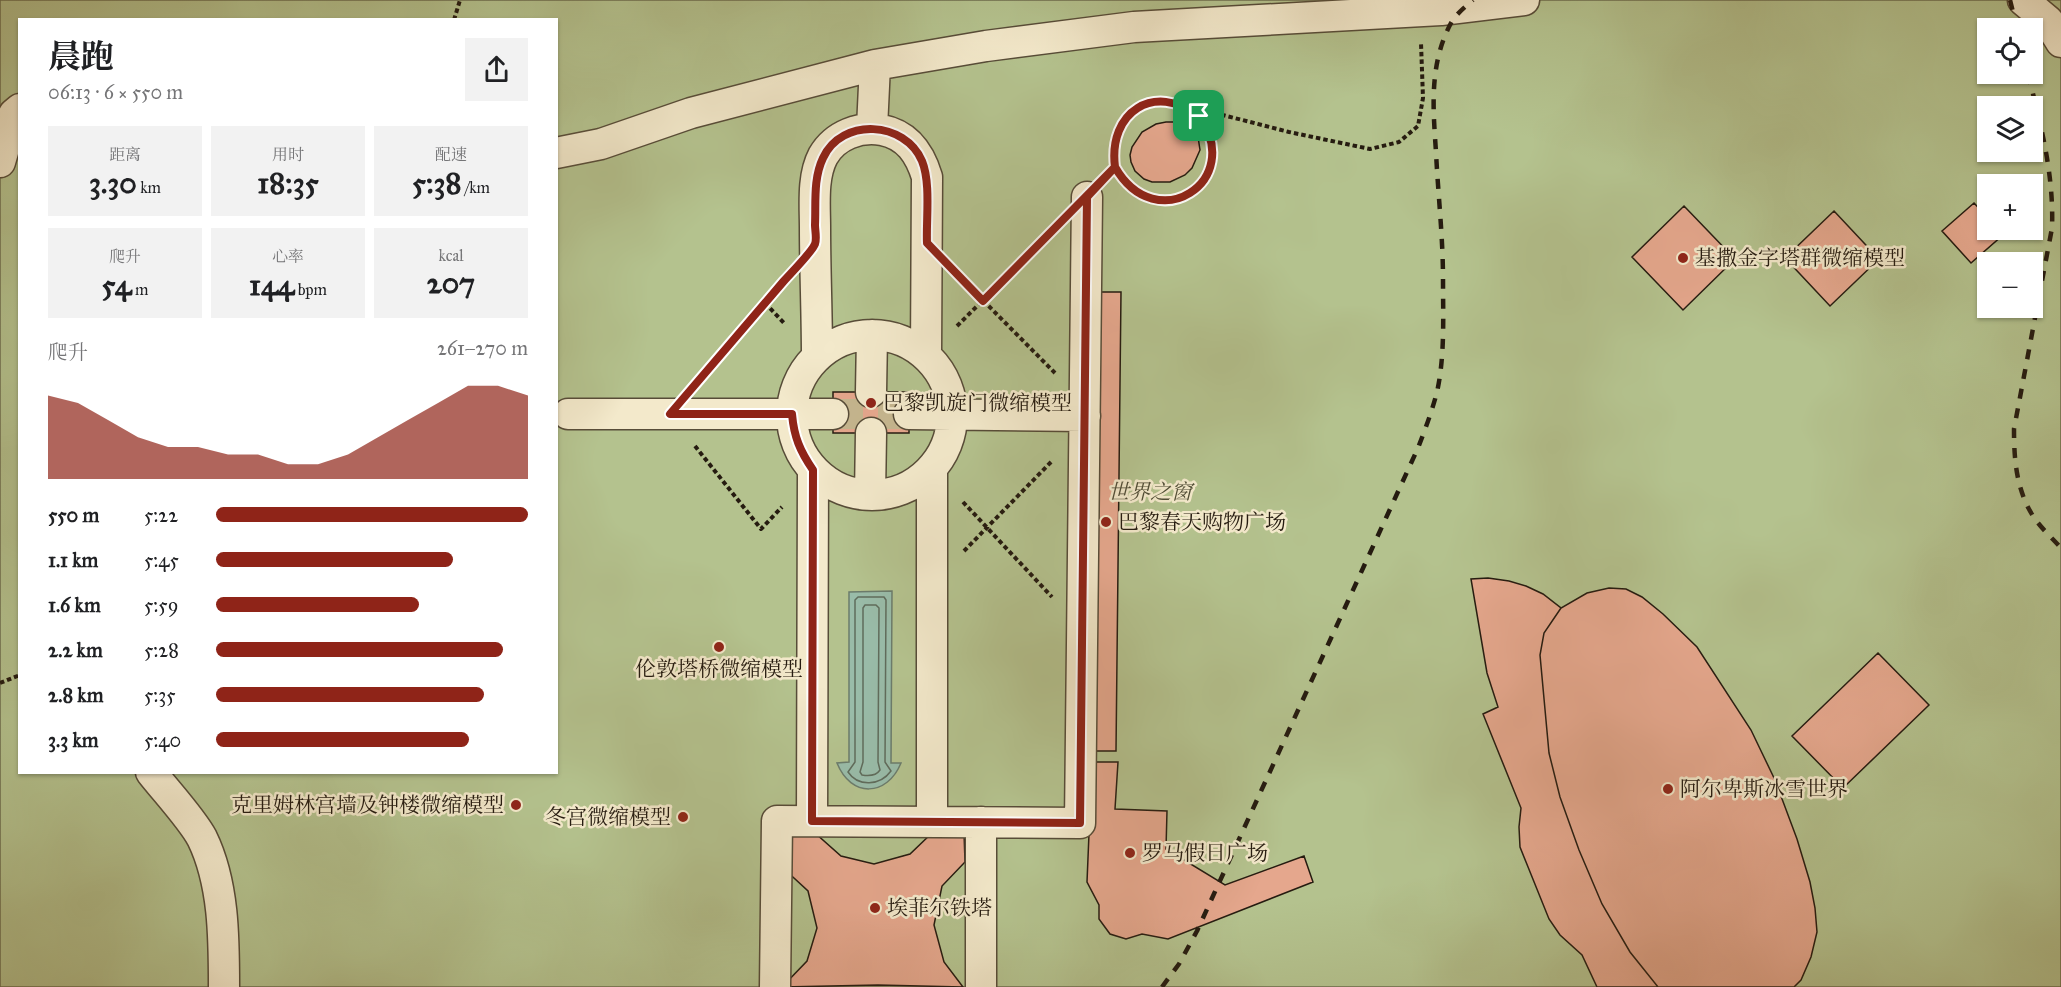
<!DOCTYPE html>
<html lang="zh">
<meta charset="utf-8">
<style>
:root{--surface:#fff;--page:#f2f2f2;--text:#202124;--muted:#757577;--accent:#8f2418}
body{margin:0;font-family:"IM FELL Great Primer","Noto Serif SC",serif;background:var(--page);color:var(--text);height:100vh;display:flex;flex-direction:column;font-size:22px;white-space:nowrap}
*{box-sizing:border-box;margin:0}
p{font-size:20px;color:var(--muted)}
.icon{flex:none;width:33px;height:33px;fill:none;stroke:currentColor;stroke-width:2;stroke-linecap:round;stroke-linejoin:round}
.map{position:relative;flex:1;overflow:hidden}
.sheet{position:absolute;left:18px;top:18px;width:540px;height:756px;display:flex;flex-direction:column;background:var(--surface);border-radius:0px;box-shadow:0 2px 4px #0004}
.sheet>*{flex:none}
.controls{position:absolute;left:1977px;top:18px;display:grid;gap:12px}
.controls a{display:grid;place-items:center;width:66px;height:66px;border-radius:0px;background:var(--surface);box-shadow:0 2px 4px #0004;font-size:30px}
.pin{position:absolute;display:grid;place-items:center;width:51px;height:51px;color:#fff;margin:-26px;border-radius:12px;box-shadow:0 3px 9px #0006}
.round{display:grid;place-items:center;flex:none;width:63px;height:63px;border-radius:0px;background:var(--page)}
.overview{display:flex;align-items:center;justify-content:space-between;height:102px;padding:0 30px}
h1{font-size:33px;font-weight:700;line-height:45px}
.metrics{display:grid;grid-template-columns:repeat(3,1fr);gap:9px;height:102px;padding:6px 30px}
.metrics div{display:grid;align-content:center;border-radius:0px;background:var(--page);text-align:center}
.metrics b{font-size:30px;font-weight:700}
.metrics small{font-size:16px;font-weight:400}
.metrics p{font-size:16px}
.chart{height:168px;padding:12px 30px}
.chart p{display:flex;justify-content:space-between}
.chart svg{width:100%;height:108px;margin-top:6px;fill:var(--accent);opacity:.7}
ul{padding:0 30px;list-style:none;font-size:20px}
li{display:grid;grid-template-columns:96px 72px 1fr;align-items:center;height:45px}
li i{height:15px;border-radius:8px;background:var(--accent)}
.map>svg:first-child{display:block}
</style>
<div class="map">
<svg width="2061" height="987" viewBox="0 0 2061 987">
<rect width="100%" height="100%" fill="#edddaf"/>
<filter id="stains"><feTurbulence type="fractalNoise" baseFrequency=".00333" numOctaves="4"/><feColorMatrix values="0 0 0 0 .2 0 0 0 0 .09 0 0 0 0 .02 0 0 0 .5 -.17"/></filter>
<radialGradient id="worn" r=".72"><stop offset=".6" stop-color="#630" stop-opacity="0"/><stop offset="1" stop-color="#630" stop-opacity=".3"/></radialGradient>
<path fill="#b4c28e" stroke="#6c6e4f" stroke-width="1.5" fill-rule="evenodd" d="M0 0H2061V987H0ZM20 20H556V772H20ZM1988 28H2032V74H1988ZM1988 106H2032V152H1988ZM1988 184H2032V230H1988ZM1988 262H2032V308H1988Z"/>
<path fill="#99bca9" stroke="#6b7c6c" stroke-width="1.5" d="M892 591 891 763H901C887 797 851 798 837 763L849 762V592Z"/>
<g fill="none" stroke-linecap="round" stroke-linejoin="round">
<path stroke="#5f6c5c" stroke-width="1.5" d="M858 597H884L886 600 885 762 891 771C880 786 858 787 848 772L855 762V600Z
M865 605H876L879 608 878 762 880 770C876 776 868 776 862 775L860 772 863 762V608Z"/>
</g>
<path fill="#e5a78d" stroke="#251b10" stroke-width="1.5" d="M1166 122H1174L1188 127 1198 137 1200 150 1192 168 1185 175 1170 182H1152L1144 179 1135 171 1131 162 1130 155 1132 147 1142 132 1156 124Z
M1974 203 1988 218V230H1997L2003 235 1971 263 1942 231Z
M1684 206 1735 259 1683 310 1632 257Z
M1834 211 1879 259 1830 306 1785 258Z
M1095 292H1121L1116 751H1090Z
M833 392H909V433H833Z
M1488 578 1509 581 1526 586 1543 594 1561 608 1544 633 1540 655 1549 753 1560 797 1579 850 1602 904 1630 952 1658 987H1597L1582 955 1560 935 1549 919 1520 847 1519 827 1521 808 1483 714 1498 707 1487 673 1471 579Z
M1609 588 1626 589 1642 597 1663 614 1697 647 1751 730 1775 780 1797 839 1810 882 1815 908 1817 932 1811 957 1801 980 1794 987H1658L1630 952 1602 904 1579 850 1560 797 1549 753 1540 655 1544 633 1561 608 1587 593Z
M1878 653 1929 705 1843 788 1792 736Z
M1092 762H1118L1115 809 1167 811 1166 849 1225 885 1304 856 1313 882 1168 939 1142 934 1126 939 1110 934 1099 919V905L1087 882Z
M933 832H964L965 862 942 886 934 925 944 962 963 987 878 985 782 987 807 961 817 928 808 891 782 867 781 834 815 833 841 856 874 864 910 854Z"/>
<g fill="none" stroke-linecap="round" stroke-linejoin="round">
<path stroke="#c5b68f" stroke-width="30" stroke-dasharray="30 15" stroke-linecap="butt" d="M833 414H909"/>
<defs>
<path id="street" d="M2023 0 2048 21 2061 42
M872 128 875 65
M556 153 601 144 691 113 875 65 986 46 1134 27 1441 10 1524 0
M0 162 14 114 20 109
M792 415a80 80 0 1 1 160 0a80 80 0 1 1-160 0Z
M817 357C817 314 815 271 815 228 815 205 812 177 823 156 835 135 860 126 882 130 908 135 920 154 927 177L926 356
M871 392 872 335
M568 414H833
M909 414 1085 416
M932 468V822
M870 495 871 433
M151 772C165 790 192 819 202 838 224 883 224 938 224 987
M812 821 813 470
M981 822V987
M775 987 777 821 1080 823 1087 197"/>
</defs>
<use href="#street" stroke="#574c38" stroke-width="33"/>
<path stroke="#251b10" stroke-width="4" stroke-dasharray="4.5 3" stroke-linecap="butt" d="M454 20 460 0
M1113 151a50 50 0 1 1 100 0a50 50 0 1 1-100 0Z
M1199 115 1215 113 1289 132 1370 149 1399 142 1418 126 1423 98 1421 43
M957 274 1055 373
M765 303 785 324
M957 326 1056 228
M697 382 784 281
M695 446 761 529 782 507
M963 502 1052 597
M964 551 1053 460
M0 683 20 675"/>
<use href="#street" stroke="#f3e9cb" stroke-width="30"/>
<path stroke="#251b10" stroke-width="4.5" stroke-dasharray="10 10" stroke-linecap="butt" d="M2010 0 2017 28
M2028 74C2041 125 2054 175 2052 228L2014 429C2014 459 2016 489 2033 516 2040 527 2052 538 2061 548
M1162 987 1179 964 1197 931 1418 448C1425 430 1432 411 1437 392 1445 356 1443 316 1443 279 1443 237 1438 194 1436 152 1433 108 1429 64 1451 23 1456 14 1465 7 1473 0"/>
</g>
<g fill="none" stroke-linecap="round" stroke-linejoin="round">
<defs>
<path id="route" d="M1199 116C1154 82 1108 112 1115 167L983 301 927 243C926 219 931 183 922 161 905 121 842 117 823 158 813 179 816 203 815 225 815 230 817 239 815 244 812 252 790 274 783 282 745 326 708 370 670 414H792C794 437 800 451 813 470L812 821 1080 823 1087 197 1115 167C1156 239 1246 181 1199 116"/>
</defs>
<use href="#route" stroke="#fff" stroke-width="12"/>
<use href="#route" stroke="#8f2418" stroke-width="8"/>
</g>
<g fill="#8f2418" stroke="#f3e9cb" stroke-width="2">
<circle cx="1683" cy="258" r="6"/>
<circle cx="871" cy="403" r="6"/>
<circle cx="1106" cy="522" r="6"/>
<circle cx="719" cy="647" r="6"/>
<circle cx="1668" cy="789" r="6"/>
<circle cx="516" cy="805" r="6"/>
<circle cx="683" cy="817" r="6"/>
<circle cx="1130" cy="853" r="6"/>
<circle cx="875" cy="908" r="6"/>
</g>
<g text-anchor="middle" dominant-baseline="central" stroke-width="5" stroke-linejoin="round" paint-order="stroke">
<g font-size="21" fill="#251b10" stroke="#f3e9cb" text-anchor="start">
<text x="1695" y="258">基撒金字塔群微缩模型</text>
<text x="883" y="403">巴黎凯旋门微缩模型</text>
<text x="1118" y="522">巴黎春天购物广场</text>
<text x="719" y="669" text-anchor="middle">伦敦塔桥微缩模型</text>
<text x="1680" y="789">阿尔卑斯冰雪世界</text>
<text x="504" y="805" text-anchor="end">克里姆林宫墙及钟楼微缩模型</text>
<text x="671" y="817" text-anchor="end">冬宫微缩模型</text>
<text x="1142" y="853">罗马假日广场</text>
<text x="887" y="908">埃菲尔铁塔</text>
</g>
<g font-size="21" font-style="italic" fill="#504d36" stroke="#f3e9cb">
<text x="1150" y="492">世界之窗</text>
</g>
</g>
<rect width="100%" height="100%" filter="url(#stains)"/>
<rect width="100%" height="100%" fill="url(#worn)"/>
</svg>
<div class="controls">
<a><svg class="icon" aria-label="locate" viewBox="0 0 24 24"><circle cx="12" cy="12" r="6"/><path d="M12 2v4M12 18v4M2 12h4M18 12h4"/></svg></a>
<a><svg class="icon" aria-label="layers" viewBox="0 0 24 24"><path d="M12 4l9 5-9 5-9-5zM3 14l9 5 9-5"/></svg></a>
<a>+</a>
<a>−</a>
</div>
<div class="pin" style="left:1199px;top:116px;background:#1e9e55"><svg class="icon" aria-label="arrive" viewBox="0 0 24 24"><path d="M6 21V4h12l-3 4 3 4H6"/></svg></div>
<section class="sheet">
<div class="overview"><div><h1>晨跑</h1><p>06:13 · 6 × 550 m</p></div><a class="round"><svg class="icon" aria-label="share" viewBox="0 0 24 24"><path d="M12 15V3M7 8l5-5 5 5M5 13v7h14v-7"/></svg></a></div>
<div class="metrics">
<div><p>距离</p><b>3.30<small> km</small></b></div>
<div><p>用时</p><b>18:35</b></div>
<div><p>配速</p><b>5:38<small> /km</small></b></div>
</div>
<div class="metrics">
<div><p>爬升</p><b>54<small> m</small></b></div>
<div><p>心率</p><b>144<small> bpm</small></b></div>
<div><p>kcal</p><b>207</b></div>
</div>
<div class="chart"><p><span>爬升</span>261–270 m</p>
<svg viewBox="0 0 160 44" preserveAspectRatio="none"><path d="M0 44V10L10 13L20 20L30 27L40 31L50 31L60 34L70 34L80 38L90 38L100 34L110 27L120 20L130 13L140 6L150 6L160 10V44z"/></svg>
</div>
<ul>
<li><b>550 m</b>5:22<i style="width:100%"></i></li>
<li><b>1.1 km</b>5:45<i style="width:76%"></i></li>
<li><b>1.6 km</b>5:59<i style="width:65%"></i></li>
<li><b>2.2 km</b>5:28<i style="width:92%"></i></li>
<li><b>2.8 km</b>5:35<i style="width:86%"></i></li>
<li><b>3.3 km</b>5:40<i style="width:81%"></i></li>
</ul>
</section>
</div>
